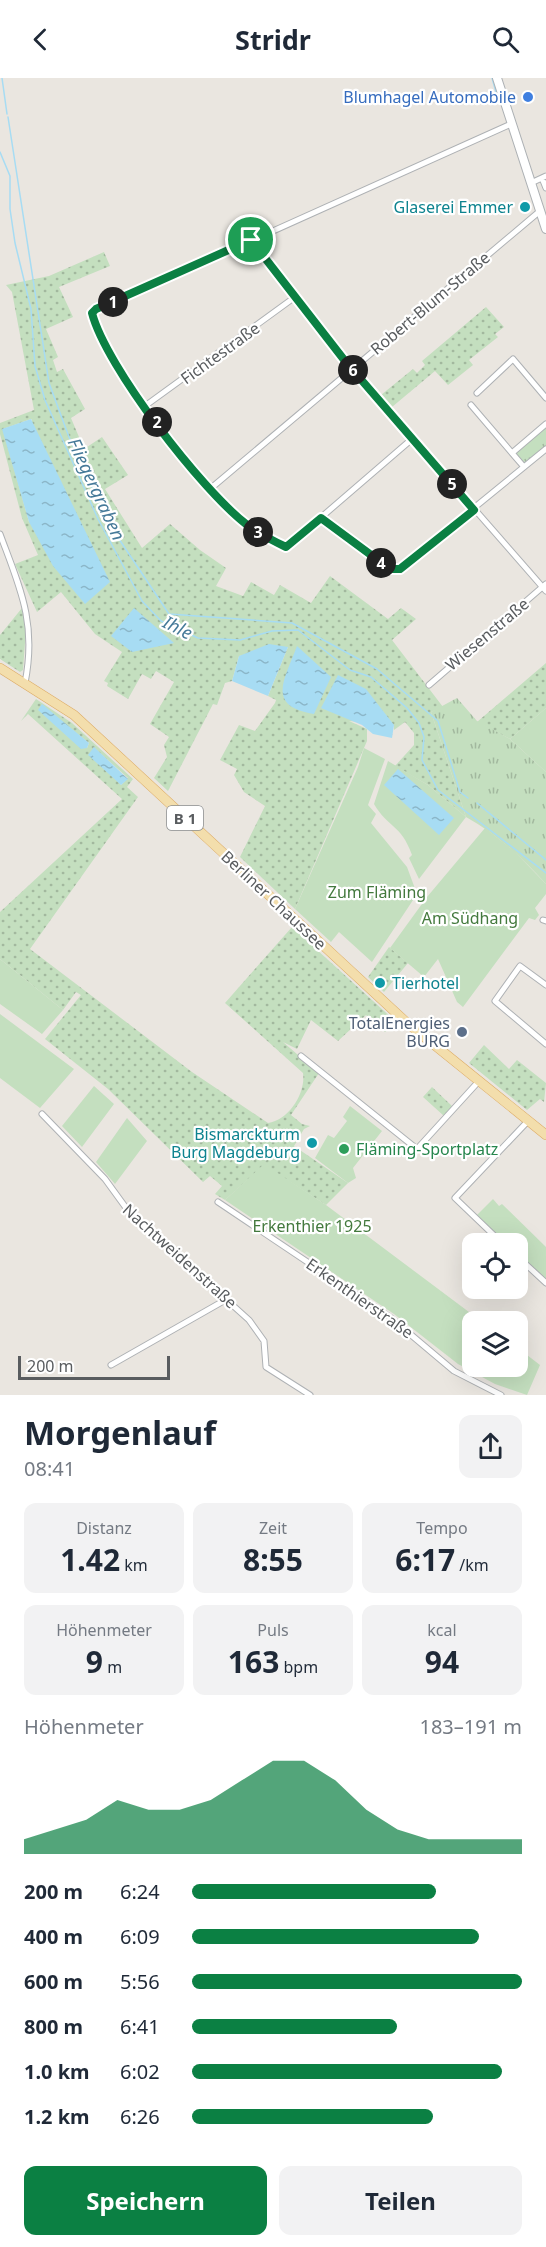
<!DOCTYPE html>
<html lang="de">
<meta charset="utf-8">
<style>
:root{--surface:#fff;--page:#f2f2f3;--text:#1f2937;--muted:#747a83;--accent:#0b8043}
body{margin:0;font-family:"Noto Sans",sans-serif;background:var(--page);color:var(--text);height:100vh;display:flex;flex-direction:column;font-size:22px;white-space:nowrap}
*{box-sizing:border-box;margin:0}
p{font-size:20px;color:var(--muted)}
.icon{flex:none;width:33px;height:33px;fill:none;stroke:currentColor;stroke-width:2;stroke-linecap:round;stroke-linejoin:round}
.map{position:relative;height:1317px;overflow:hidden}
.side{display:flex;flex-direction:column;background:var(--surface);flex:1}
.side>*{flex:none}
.fabs{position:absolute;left:462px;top:1155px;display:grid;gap:12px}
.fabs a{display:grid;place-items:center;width:66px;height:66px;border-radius:12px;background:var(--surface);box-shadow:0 6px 24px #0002;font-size:30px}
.scale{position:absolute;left:18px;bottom:15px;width:152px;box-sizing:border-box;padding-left:6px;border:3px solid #595c5f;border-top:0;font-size:16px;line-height:21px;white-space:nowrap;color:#595c5f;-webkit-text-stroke:4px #fff;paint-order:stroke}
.pin{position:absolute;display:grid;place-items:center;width:51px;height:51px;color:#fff;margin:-26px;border:3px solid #fff;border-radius:50%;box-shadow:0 2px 6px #0007}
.km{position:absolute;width:30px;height:30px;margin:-15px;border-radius:50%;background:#222;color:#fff;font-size:16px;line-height:30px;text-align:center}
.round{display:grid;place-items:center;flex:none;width:63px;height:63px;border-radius:12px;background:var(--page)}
.head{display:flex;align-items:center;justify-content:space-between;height:102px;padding:0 24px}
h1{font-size:33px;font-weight:700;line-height:45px}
.figures{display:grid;grid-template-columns:repeat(3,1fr);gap:9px;height:102px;padding:6px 24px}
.figures div{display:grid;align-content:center;border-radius:12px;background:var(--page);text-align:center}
.figures b{font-size:30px;font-weight:700}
.figures small{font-size:16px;font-weight:400}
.figures p{font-size:16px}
.chart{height:168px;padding:12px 24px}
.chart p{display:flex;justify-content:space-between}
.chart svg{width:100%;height:108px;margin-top:6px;fill:var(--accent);opacity:.7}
.button{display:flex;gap:12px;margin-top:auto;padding:12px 24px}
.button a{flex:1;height:69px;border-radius:12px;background:var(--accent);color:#fff;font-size:24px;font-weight:700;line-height:69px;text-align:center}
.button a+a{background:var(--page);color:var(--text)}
ul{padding:0 24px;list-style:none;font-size:20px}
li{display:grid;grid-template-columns:96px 72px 1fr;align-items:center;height:45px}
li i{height:15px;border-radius:8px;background:var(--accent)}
header{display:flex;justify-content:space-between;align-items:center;height:78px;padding:0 24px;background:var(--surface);font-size:27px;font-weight:700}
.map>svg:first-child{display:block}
</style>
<header><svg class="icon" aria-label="back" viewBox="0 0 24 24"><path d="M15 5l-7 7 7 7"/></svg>Stridr<svg class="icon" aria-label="search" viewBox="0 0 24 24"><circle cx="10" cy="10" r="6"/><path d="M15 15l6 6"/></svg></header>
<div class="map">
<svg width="546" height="1317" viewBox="0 0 546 1317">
<defs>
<pattern id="grass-dots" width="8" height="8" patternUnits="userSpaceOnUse" patternTransform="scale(1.5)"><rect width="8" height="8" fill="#c4dfbf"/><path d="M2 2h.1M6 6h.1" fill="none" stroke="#a2b89e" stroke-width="1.8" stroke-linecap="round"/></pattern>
<pattern id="park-tufts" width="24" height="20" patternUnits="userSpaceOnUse" patternTransform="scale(1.5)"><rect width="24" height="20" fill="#c4dfbf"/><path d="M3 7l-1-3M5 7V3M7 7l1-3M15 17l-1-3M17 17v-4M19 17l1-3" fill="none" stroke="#a2b89e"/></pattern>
<pattern id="water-ripples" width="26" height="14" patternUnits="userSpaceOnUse" patternTransform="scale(1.5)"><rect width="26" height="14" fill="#a7dcf3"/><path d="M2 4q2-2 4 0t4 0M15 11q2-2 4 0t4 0" fill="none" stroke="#8bb6c8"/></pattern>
</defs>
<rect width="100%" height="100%" fill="#eae6e0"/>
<path fill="url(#grass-dots)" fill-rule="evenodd" d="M104 174 110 188 59 209 73 239 46 251 58 279 53 282 57 294 63 291 85 331 71 340 84 371 102 359 128 397 105 411 142 470 170 446 200 472 226 490 216 508 243 518 251 504 274 517 280 507 311 525 330 498 388 541 401 530 416 541 392 562 443 629 431 634 466 739 428 707 395 688 414 667V655L405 644 394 652V647L349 643 367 651V663L295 831 240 779 265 728 244 714 234 697 237 691 220 682 239 647 255 653 275 625 276 622 268 618 288 569 239 578 232 603 225 605 217 627 213 626 168 713 154 700 167 679 164 667 169 659 150 646 174 604 156 593 151 601 142 596 128 621 107 608 108 605 104 603 122 574 95 556 61 514 37 534 15 486 38 477 22 440 0 356V345L34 332 12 214 6 207 49 198ZM31 341 32 342 29 444 3 351Z
M486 229 504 249 495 256 498 259 469 282 473 287 448 307 435 293 392 329 381 317 413 291 417 295 425 287 422 283Z
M22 530 26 551 23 592 20 594 0 581V557Z
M546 585V630L510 661 477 644Z
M36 621 72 645 133 701 127 709 138 719 30 871 192 994 268 1045C289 1042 306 1015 303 995L225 925 292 849 395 943 385 954 366 937 338 963 311 942 297 971 283 964 319 995 291 1037 302 1046 310 1048 304 1051 294 1068 348 1105 326 1127 264 1087 225 1122 215 1116 222 1108 210 1098 203 1104 108 1011 45 961 81 917 76 914 63 932 0 881V834L122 721 28 636 21 643ZM40 627 89 665 87 670ZM93 669 128 700 121 707Z
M389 869 408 885 384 914 368 899Z
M484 967 509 991 517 982 546 1005 544 1024 540 1021 527 1032 469 985Z
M432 1009 452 1028 444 1038 423 1019Z"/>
<path fill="url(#park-tufts)" d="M546 348V368L524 385 516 375Z
M457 620 477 643 510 661 546 694V806C522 780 497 756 466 739L431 634Z"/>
<path fill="#c4dfbf" d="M546 630V694L510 661Z
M364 670 385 681 368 727 376 736 371 745 407 789 417 816 372 884 339 854 331 864 295 831 358 689Z
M388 683 428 707 466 739 419 801 409 780 412 777C401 746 388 750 374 726Z
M485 750 514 773 546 806V816L535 830 539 837 535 842 529 840 463 929 457 924 438 881 424 899 390 870 427 819Z
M0 881 63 932 42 956 0 926Z
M0 936 74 991 40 1030 0 1000Z
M94 1008 114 1026 82 1069 62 1048Z
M350 1028 382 1053 353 1090 356 1100 348 1105 315 1080 328 1057 334 1060 347 1043 343 1039Z
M127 1040 147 1063 115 1106 96 1084Z
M264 1086 326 1127 481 1243 472 1244V1288H518V1270L540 1287 527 1317 495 1306 458 1286 394 1236 225 1122Z
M493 1121 499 1128 502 1126 546 1169V1203L518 1177V1166L505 1165 476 1138Z"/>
<path fill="url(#water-ripples)" d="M31 341 110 504 85 526 53 488 29 444 2 351Z
M134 530 174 565 132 574 111 558Z
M269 566 288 569 268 618 232 603 239 578Z
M297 568 331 599 314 636C265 628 285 601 297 568Z
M338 597 366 611 394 647 392 660 373 656 362 647 321 630Z
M42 626 89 665 87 670 81 671 38 632Z
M94 669 128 701 121 707 88 677Z
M398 691 454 740 439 757 384 707Z"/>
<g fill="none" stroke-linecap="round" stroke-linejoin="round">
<path stroke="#a7dcf3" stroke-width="1.5" d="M2 0 7 36
M492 0 498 21
M8 39 49 305 69 359 109 446 169 536 292 545 377 591 438 643 460 714 468 720
M0 74 10 98V131L15 165 31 231 35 288 45 322 98 441 142 523 161 543 198 560 240 562 272 553 298 552 350 592 371 599 407 630 419 645 424 659 422 682 438 712 546 795
M477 725 546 782"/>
<defs>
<path id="minor" d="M542 100 546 110
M531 105 546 98
M251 162 352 291 546 513
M477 315 513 281 546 320
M471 327 524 389
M145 328 295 219
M412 361 289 467 284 468C269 460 254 453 241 442 207 412 95 276 93 234L511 46
M512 375 546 346
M210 411 540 133
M321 440 390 491 398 492 546 371
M0 456C20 510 37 545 25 605
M429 607 546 506
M543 842 546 843
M546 907 520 888 495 923 546 966
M301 978 417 1071 479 1003
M42 1036 105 1101 129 1134 249 1242 264 1263 266 1289 310 1317
M218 1124 391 1240 454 1293 501 1317
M503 1166 455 1120 528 1043
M518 1179 546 1205
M111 1287 227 1221"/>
<path id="secondary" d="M497 0 546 151"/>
<path id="primary" d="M0 590 74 637 406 944 546 1057"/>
</defs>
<use href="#minor" stroke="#aeb1b4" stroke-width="7"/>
<use href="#secondary" stroke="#adb1b4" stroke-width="10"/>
<use href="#primary" stroke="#ddab66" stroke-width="10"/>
<use href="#minor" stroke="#fff" stroke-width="5"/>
<use href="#secondary" stroke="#fff" stroke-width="8"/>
<use href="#primary" stroke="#f3deac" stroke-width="9"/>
</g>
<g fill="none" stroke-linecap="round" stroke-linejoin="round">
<defs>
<path id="route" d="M251 162 345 283 474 432 400 491H390L321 440 286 469C273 463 258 455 246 446 202 412 106 289 92 235L96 231Z"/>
</defs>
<use href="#route" stroke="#fff" stroke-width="12"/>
<use href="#route" stroke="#0b8043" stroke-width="8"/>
</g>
<circle fill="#3f7fe0" stroke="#fff" stroke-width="2" cx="528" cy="19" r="6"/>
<g fill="#0f9aa8" stroke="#fff" stroke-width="2">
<circle cx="525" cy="129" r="6"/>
<circle cx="380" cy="905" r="6"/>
<circle cx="312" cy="1065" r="6"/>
</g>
<circle fill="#5c6f8a" stroke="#fff" stroke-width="2" cx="462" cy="954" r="6"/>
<circle fill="#2e9e5b" stroke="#fff" stroke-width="2" cx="344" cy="1071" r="6"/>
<g text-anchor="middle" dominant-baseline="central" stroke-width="4.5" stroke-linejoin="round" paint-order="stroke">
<rect fill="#fff" stroke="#8b8d8f" stroke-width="1.5" x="167" y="728" width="36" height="24" rx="4.5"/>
<g font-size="15" font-weight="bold" fill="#595c5f">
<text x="185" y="740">B 1</text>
</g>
<g font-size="16" fill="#366cbe" stroke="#fff" text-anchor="end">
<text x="516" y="19">Blumhagel Automobile</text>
</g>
<g font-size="16" fill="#0d838f" stroke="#fff" text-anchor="end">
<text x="513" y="129">Glaserei Emmer</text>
<text x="392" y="905" text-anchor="start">Tierhotel</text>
<text x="300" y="1056">Bismarckturm<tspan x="300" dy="18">Burg Magdeburg</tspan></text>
</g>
<g font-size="16" fill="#595c5f" stroke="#fff">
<text transform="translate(430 225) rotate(-40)">Robert-Blum-Straße</text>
<text transform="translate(220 275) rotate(-36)">Fichtestraße</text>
<text transform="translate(487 556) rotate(-40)">Wiesenstraße</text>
<text transform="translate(274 822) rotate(43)">Berliner Chaussee</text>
<text transform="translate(180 1178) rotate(42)">Nachtweidenstraße</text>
<text transform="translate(360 1220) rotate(35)">Erkenthierstraße</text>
</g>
<g font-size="16" fill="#43793d" stroke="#fff">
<text x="377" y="814">Zum Fläming</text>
<text x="470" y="840">Am Südhang</text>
<text x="312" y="1148">Erkenthier 1925</text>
</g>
<g font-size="16" fill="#4e5e75" stroke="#fff" text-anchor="end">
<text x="450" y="945">TotalEnergies<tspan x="450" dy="18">BURG</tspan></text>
</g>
<g font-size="16" fill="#27864d" stroke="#fff" text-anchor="start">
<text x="356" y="1071">Fläming-Sportplatz</text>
</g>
<g font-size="18" font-style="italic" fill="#467a99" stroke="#fff">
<text transform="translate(97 411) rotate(65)">Fliegergraben</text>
<text transform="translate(178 549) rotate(27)">Ihle</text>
</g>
</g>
</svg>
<div class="fabs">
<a><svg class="icon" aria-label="locate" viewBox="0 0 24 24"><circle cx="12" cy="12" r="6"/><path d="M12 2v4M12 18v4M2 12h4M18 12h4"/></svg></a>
<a><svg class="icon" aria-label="layers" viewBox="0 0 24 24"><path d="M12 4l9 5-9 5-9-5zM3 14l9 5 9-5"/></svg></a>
</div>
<div class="scale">200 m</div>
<div class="pin" style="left:251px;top:162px;background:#1e9e55"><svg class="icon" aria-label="arrive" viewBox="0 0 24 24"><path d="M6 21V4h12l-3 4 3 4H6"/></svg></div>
<b class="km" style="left:113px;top:224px">1</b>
<b class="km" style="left:157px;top:344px">2</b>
<b class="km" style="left:258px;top:454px">3</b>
<b class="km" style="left:381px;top:485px">4</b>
<b class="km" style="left:452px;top:406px">5</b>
<b class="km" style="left:353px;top:292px">6</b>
</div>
<section class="side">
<div class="head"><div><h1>Morgenlauf</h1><p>08:41</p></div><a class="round"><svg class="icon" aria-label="share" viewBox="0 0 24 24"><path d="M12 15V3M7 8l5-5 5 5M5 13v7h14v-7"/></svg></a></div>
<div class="figures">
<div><p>Distanz</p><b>1.42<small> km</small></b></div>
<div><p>Zeit</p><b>8:55</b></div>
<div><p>Tempo</p><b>6:17<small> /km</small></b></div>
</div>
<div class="figures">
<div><p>Höhenmeter</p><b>9<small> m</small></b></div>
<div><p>Puls</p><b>163<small> bpm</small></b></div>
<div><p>kcal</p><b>94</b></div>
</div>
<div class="chart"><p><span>Höhenmeter</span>183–191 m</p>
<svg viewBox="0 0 160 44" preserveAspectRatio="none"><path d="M0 44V38L10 34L20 30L30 22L40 26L50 26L60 22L70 14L80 6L90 6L100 14L110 26L120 34L130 38L140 38L150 38L160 38V44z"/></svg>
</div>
<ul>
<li><b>200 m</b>6:24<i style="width:74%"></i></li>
<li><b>400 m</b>6:09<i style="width:87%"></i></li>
<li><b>600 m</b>5:56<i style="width:100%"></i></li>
<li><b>800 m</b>6:41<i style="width:62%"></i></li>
<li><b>1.0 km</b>6:02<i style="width:94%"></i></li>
<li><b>1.2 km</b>6:26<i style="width:73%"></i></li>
</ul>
<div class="button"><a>Speichern</a><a>Teilen</a></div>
</section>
